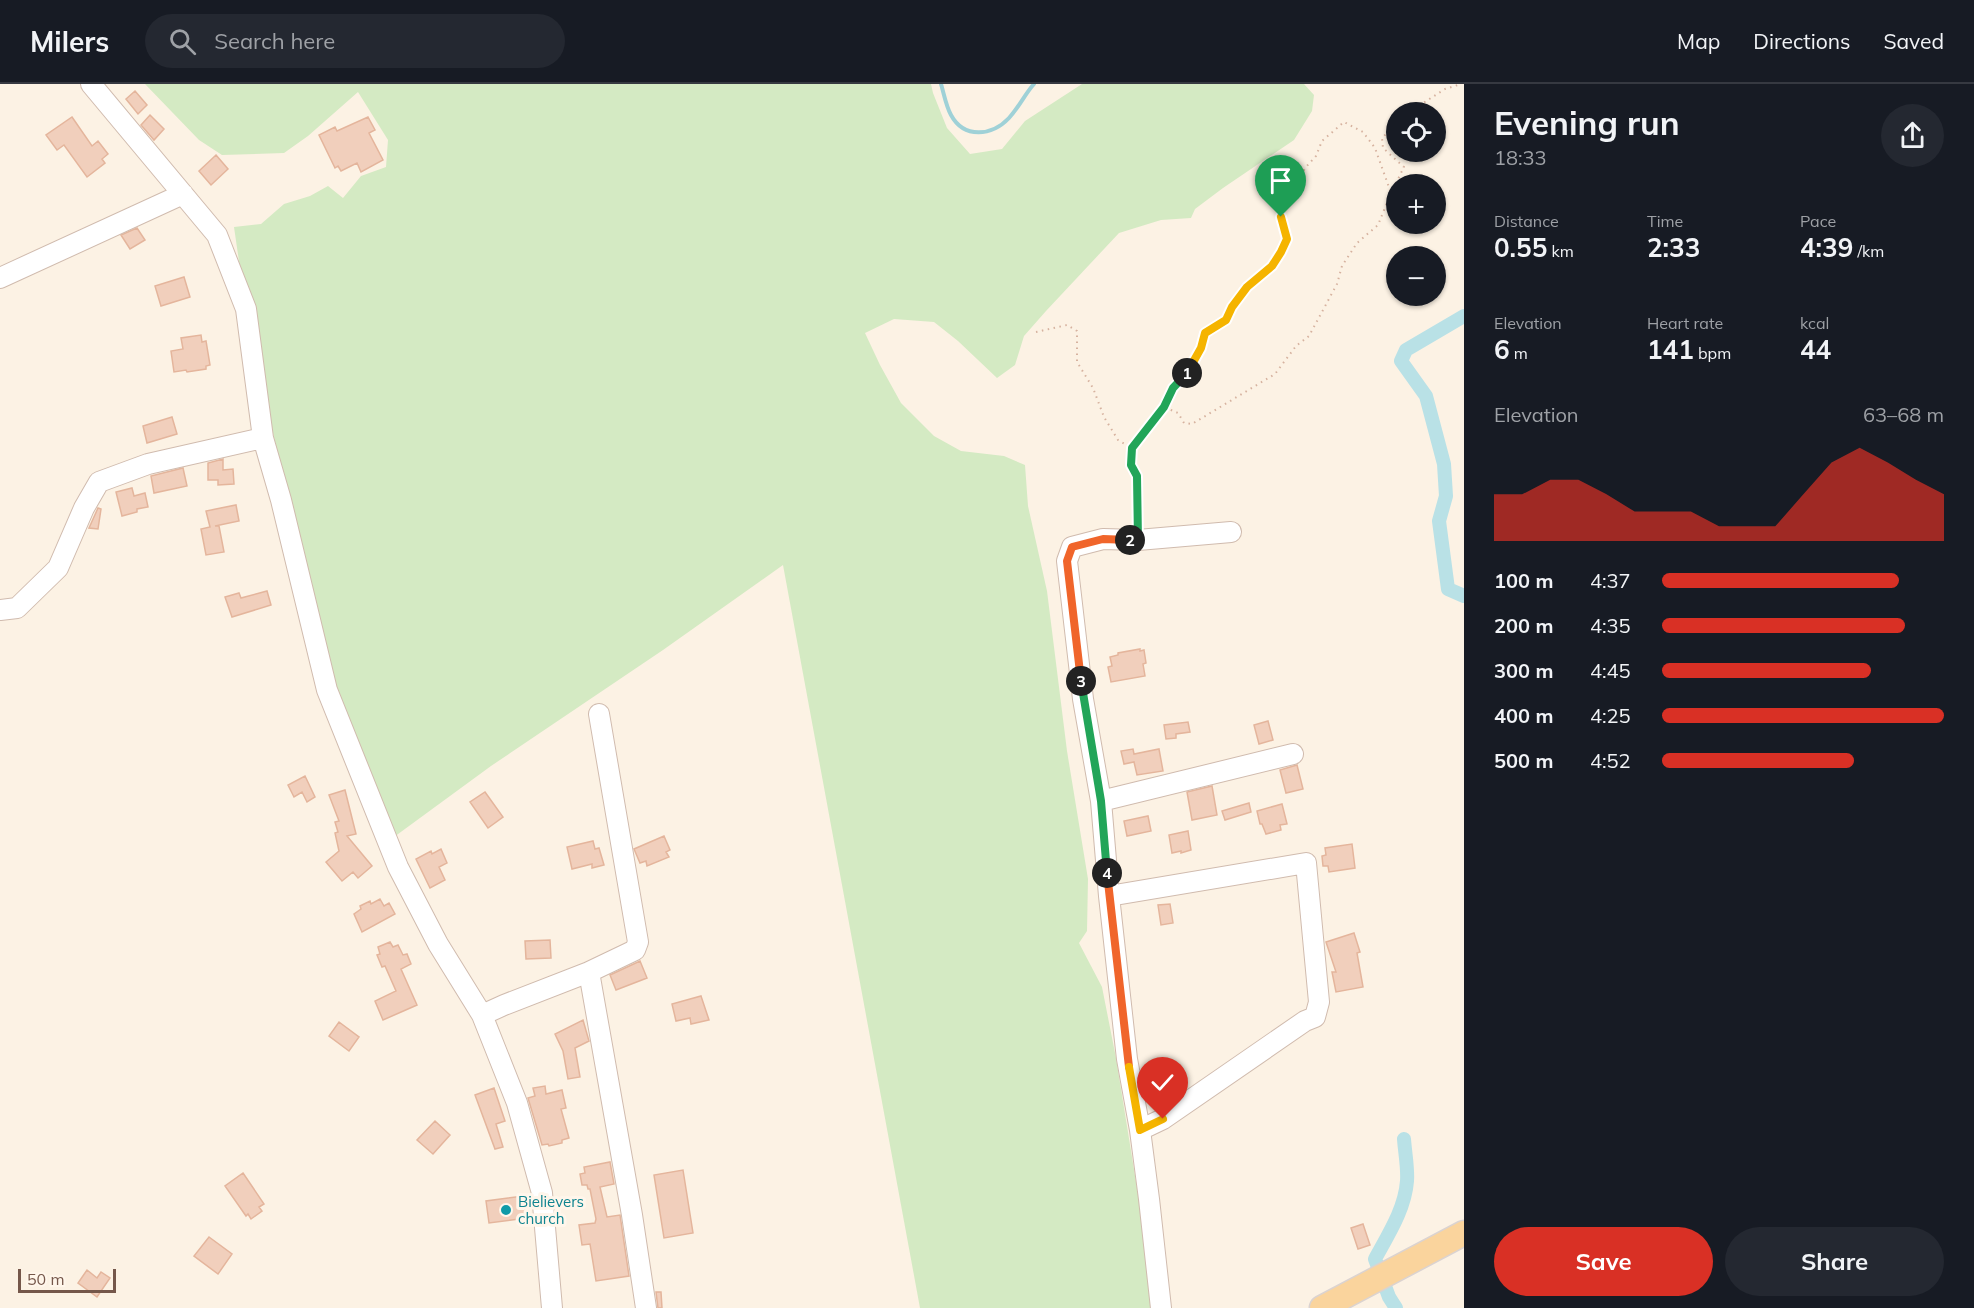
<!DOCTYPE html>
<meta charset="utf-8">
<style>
:root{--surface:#171b24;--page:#242831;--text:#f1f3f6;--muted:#9ea1a6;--line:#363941;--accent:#d93025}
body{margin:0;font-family:Mulish,sans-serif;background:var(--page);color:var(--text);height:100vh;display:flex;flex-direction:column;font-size:22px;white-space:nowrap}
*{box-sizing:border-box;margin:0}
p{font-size:20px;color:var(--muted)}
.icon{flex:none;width:33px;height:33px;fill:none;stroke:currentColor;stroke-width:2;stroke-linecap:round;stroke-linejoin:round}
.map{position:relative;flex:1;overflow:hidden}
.details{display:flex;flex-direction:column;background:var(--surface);width:510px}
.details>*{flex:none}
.tools{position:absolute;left:1386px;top:18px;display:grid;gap:12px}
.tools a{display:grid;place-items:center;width:60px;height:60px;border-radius:50%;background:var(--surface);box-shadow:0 2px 4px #0004;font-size:30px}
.scale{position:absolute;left:18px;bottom:15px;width:98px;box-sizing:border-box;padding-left:6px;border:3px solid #75574a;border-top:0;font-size:16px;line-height:21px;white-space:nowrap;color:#75574a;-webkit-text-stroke:4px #fff6eb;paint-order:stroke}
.pin{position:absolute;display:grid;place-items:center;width:51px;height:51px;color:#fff;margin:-62px -26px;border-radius:50% 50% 50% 0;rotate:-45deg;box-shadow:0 0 6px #0007}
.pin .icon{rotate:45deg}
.km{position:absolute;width:30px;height:30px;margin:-15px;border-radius:50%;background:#222;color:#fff;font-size:16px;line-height:30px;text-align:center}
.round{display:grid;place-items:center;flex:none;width:63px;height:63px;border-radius:32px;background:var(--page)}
.overview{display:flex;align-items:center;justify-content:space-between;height:102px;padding:0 30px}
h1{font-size:33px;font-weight:700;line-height:45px}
.figures{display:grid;grid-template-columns:repeat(3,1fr);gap:9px;height:102px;padding:6px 30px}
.figures div{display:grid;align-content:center}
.figures b{font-size:26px;font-weight:700}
.figures small{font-size:16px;font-weight:400}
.figures p{font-size:16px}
.chart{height:168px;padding:12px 30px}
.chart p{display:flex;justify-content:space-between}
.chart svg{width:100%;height:108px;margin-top:6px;fill:var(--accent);opacity:.7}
.button{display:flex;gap:12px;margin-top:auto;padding:12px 30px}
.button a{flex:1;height:69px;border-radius:36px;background:var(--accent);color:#fff;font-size:24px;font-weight:700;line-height:69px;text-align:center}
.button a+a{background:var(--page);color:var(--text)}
ul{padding:0 30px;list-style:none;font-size:20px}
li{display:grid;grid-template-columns:96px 72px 1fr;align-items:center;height:45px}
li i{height:15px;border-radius:8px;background:var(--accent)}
header{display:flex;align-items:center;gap:36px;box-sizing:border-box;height:84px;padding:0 30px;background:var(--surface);border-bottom:2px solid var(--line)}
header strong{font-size:28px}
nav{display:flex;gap:33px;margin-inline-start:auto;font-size:21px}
.search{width:420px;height:54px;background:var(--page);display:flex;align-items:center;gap:15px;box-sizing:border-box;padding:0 21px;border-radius:33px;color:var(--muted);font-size:22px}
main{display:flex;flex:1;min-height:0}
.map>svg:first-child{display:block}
</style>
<header>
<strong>Milers</strong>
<div class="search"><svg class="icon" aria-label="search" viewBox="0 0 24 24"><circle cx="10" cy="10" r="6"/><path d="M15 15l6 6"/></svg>Search here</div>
<nav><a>Map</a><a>Directions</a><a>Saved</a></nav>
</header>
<main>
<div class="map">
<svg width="1464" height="1224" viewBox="0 0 1464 1224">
<rect width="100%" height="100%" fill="#fcf2e4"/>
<path fill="#d4eac3" d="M145 0H931L933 9 947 44 970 70 1002 65 1025 37 1082 0H1304L1314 11 1312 27 1294 56 1223 104 1195 125 1191 134 1161 136 1119 149 1046 227 1024 252 1015 281 997 294 958 257 934 238 894 235 865 249 880 281 901 319 934 352 961 367 1004 372 1025 381 1028 422 1047 507 1067 667 1088 795 1087 847 1079 859 1102 903 1116 974 1147 1166 1153 1224H920L783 481 663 566 491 682 394 753 363 677 325 571 283 397 242 198 234 143 261 140 284 120 310 112 328 102 343 114 361 92 386 83 388 56 358 8 308 52 284 69 222 71 199 56Z"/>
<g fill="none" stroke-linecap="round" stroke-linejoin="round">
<path stroke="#9fd1d7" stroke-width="4" d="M941 0C944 10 946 22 951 31 964 55 992 52 1009 34 1019 23 1025 10 1034 0"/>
<path stroke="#b9e1e6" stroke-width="14" d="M1464 232 1406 266 1401 277 1426 312 1444 380 1446 412 1439 437 1448 505 1464 512
M1396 1224 1389 1213 1375 1175C1388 1151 1405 1125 1407 1097 1408 1084 1405 1069 1404 1055"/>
</g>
<path fill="#f1cfbc" stroke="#e4b59c" stroke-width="1.5" d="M135 7 147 21 138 30 126 15Z
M150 31 164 45 154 56 141 41Z
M72 33 92 62 98 57 108 70 102 75 105 79 87 93 64 61 57 66 46 51Z
M368 33 375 46 369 49 383 76 361 88 357 79 341 87 338 82 335 84 319 51 335 43 337 47Z
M216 71 228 85 211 101 199 87Z
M137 144 145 156 130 165 121 151Z
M184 193 190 213 161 222 155 202Z
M201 251 202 258 206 257 210 281 206 282V285L187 288 186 286 174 288 171 267 183 265 181 254Z
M172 333 177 350 147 359 143 342Z
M223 375V386L233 385 234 400 218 401V396H208V379Z
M183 384 187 402 154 409 151 392Z
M132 404 134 412 145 409 148 423 137 425V428L122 432 116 408Z
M236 421 239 437 215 442H219L224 468 206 471 201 445 210 443 206 427Z
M98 424 101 425 98 445 89 444Z
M267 507 271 521 232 533 225 513 239 509 241 514Z
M1140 565V567L1144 566 1146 579 1143 580 1145 592 1111 598 1108 583 1112 582 1110 573 1118 571V569Z
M1268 637 1273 656 1259 660 1254 641Z
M1188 638 1190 648 1176 650V654L1166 655 1164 641Z
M1133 665 1134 670 1159 665 1163 687 1137 691 1134 678 1124 680 1121 667Z
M1297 681 1303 705 1286 709 1280 686Z
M305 692 315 713 307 718 302 708 294 713 288 701Z
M1212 702 1217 731 1192 736 1187 708Z
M345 706 356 750 347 752 372 782 358 794 353 788 342 797 326 778 339 767 335 749 338 748 335 738 339 737 329 711Z
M485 708 503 733 488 744 470 718Z
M1249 719 1251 728 1225 736 1222 727Z
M1282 720 1287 740 1280 741 1281 746 1266 750 1262 740H1260L1257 727Z
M1148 732 1151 747 1127 752 1124 737Z
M1188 747 1191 766 1181 769V767L1172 769 1169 751Z
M664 752 670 766 666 768 669 773 647 782 646 777 640 779 634 765Z
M593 757 595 765 599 764 604 781 592 784V780L572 785 567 763Z
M1352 760 1355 784 1329 788 1328 782H1323L1322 772 1326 771 1325 764Z
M441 765 447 779 439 783 445 796 430 804 416 775 431 767 432 770Z
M380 815 384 822 389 819 395 830 362 848 354 830 361 825 360 822 370 817 371 820Z
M1170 820 1173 839 1161 841 1158 821Z
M1354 849 1360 868 1357 869 1363 903 1336 908 1332 888H1336L1326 858Z
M550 856 551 874 526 875 525 857Z
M390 858 393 863 398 861 403 871 407 870 411 880 401 885 417 921 383 936 375 917 396 907 385 882 382 883 377 871 380 870 378 863Z
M640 877 647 894 616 906 610 891Z
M701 912 709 936 691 940 690 934 676 937 672 920Z
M583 936 589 957 575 964 580 993 568 995 563 967 555 950Z
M339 938 359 953 349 967 329 952Z
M545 1002 546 1010 562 1006 566 1024 561 1025 569 1054 562 1056V1059L549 1062 548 1060 542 1061 528 1014 535 1012 533 1004Z
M494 1004 505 1037 496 1040 503 1063 495 1065 475 1011Z
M435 1037 450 1051 433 1070 417 1056Z
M610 1078 614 1100 600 1103 607 1133 620 1131 629 1192 596 1197 590 1160 582 1161 579 1141 595 1139 596 1135 590 1105H588L587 1101H582L580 1090 585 1089 584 1083Z
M683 1086 693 1149 664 1154 654 1091Z
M243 1089 264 1120 259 1123 262 1127 251 1135 248 1130 246 1132 225 1102Z
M523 1112 526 1134 489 1139 486 1117Z
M1363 1140 1370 1161 1358 1165 1351 1144Z
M209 1153 232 1170 218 1190 194 1172Z
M87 1186 97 1194 101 1188 110 1194 97 1213 78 1199Z
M656 1208H661L662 1224H658Z"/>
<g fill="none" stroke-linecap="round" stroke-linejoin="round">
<defs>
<path id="minor" d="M91 0 217 151 246 225 263 354 281 416 327 606 398 783 438 860 482 931 517 1019 542 1109 552 1224
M0 194 183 110
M0 526 17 524 58 484 84 424 99 398 148 380 263 354
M1101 717 1293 670
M1109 812 1306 779 1319 918 1315 933 1305 937 1163 1035 1140 1046
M589 888 635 866 638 858 599 630
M482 931 504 921 589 888 632 1131 646 1224
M1161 1224 1149 1115 1140 1046 1127 975 1109 812 1101 717 1083 615 1067 477 1072 463 1103 455 1138 456 1231 448"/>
<path id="major" d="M1322 1224 1464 1149"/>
</defs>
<use href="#minor" stroke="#d0bbae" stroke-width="22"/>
<use href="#major" stroke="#dbd3d0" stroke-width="27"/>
<path stroke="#d6b29f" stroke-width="2" stroke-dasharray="1.5 4.5" stroke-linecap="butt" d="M1409 28 1445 5 1461 0
M1036 248 1067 241 1077 247V278L1093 304 1104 333 1118 356 1132 364
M1164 323 1173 304 1189 288 1201 264 1205 249 1226 236 1232 223 1247 203 1272 181 1281 168 1287 155 1281 133 1291 112 1305 84 1316 72 1322 57 1344 38 1363 48 1375 64 1391 109
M1139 441 1137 392 1131 381 1132 364 1164 323 1178 329 1184 339 1192 340 1275 290 1296 262 1309 252 1337 200 1342 182 1357 159 1378 141 1391 109 1404 83 1383 64 1382 54 1396 40"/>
<use href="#minor" stroke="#fff" stroke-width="20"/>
<use href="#major" stroke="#fad49d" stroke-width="24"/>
</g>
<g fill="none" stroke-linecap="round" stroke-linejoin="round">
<defs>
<path id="split-1" d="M1187 289 1201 264 1205 249 1226 236 1232 223 1247 203 1272 182 1281 168 1287 155 1281 133"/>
<path id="split-2" d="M1130 456H1138L1137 392 1131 381 1132 364 1164 323 1173 304 1187 289"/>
<path id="split-3" d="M1081 597 1067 477 1072 463 1103 455 1130 456"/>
<path id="split-4" d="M1081 597 1101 717 1107 789"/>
<path id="split-5" d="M1107 789 1129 983"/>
<path id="split-6" d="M1129 983 1140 1046 1163 1035"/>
</defs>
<use href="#split-1" stroke="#fff" stroke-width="12"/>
<use href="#split-2" stroke="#fff" stroke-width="12"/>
<use href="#split-3" stroke="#fff" stroke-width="12"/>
<use href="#split-4" stroke="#fff" stroke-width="12"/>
<use href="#split-5" stroke="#fff" stroke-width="12"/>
<use href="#split-6" stroke="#fff" stroke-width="12"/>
<use href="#split-1" stroke="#f5b400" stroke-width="8"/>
<use href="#split-2" stroke="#22a559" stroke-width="8"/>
<use href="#split-3" stroke="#f0652b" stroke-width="8"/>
<use href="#split-4" stroke="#22a559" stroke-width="8"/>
<use href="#split-5" stroke="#f0652b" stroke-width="8"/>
<use href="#split-6" stroke="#f5b400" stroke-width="8"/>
</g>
<circle fill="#0f9aa8" stroke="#fff6eb" stroke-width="2" cx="506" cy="1126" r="6"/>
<g text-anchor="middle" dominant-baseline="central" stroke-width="6" stroke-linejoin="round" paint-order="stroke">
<g font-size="15" fill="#0d838f" stroke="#fff6eb" text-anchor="start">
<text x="518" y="1117">Bielievers<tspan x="518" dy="17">church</tspan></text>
</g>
</g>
</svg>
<div class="tools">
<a><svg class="icon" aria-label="locate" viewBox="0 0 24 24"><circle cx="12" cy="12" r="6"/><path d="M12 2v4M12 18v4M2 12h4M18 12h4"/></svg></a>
<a>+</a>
<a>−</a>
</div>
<div class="scale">50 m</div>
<div class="pin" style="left:1281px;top:133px;background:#1e9e55"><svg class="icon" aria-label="arrive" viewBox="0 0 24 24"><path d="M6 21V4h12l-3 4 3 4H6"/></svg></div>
<div class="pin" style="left:1163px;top:1035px;background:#d93025"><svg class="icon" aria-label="check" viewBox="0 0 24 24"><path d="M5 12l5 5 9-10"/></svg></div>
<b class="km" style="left:1187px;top:289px">1</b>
<b class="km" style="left:1130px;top:456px">2</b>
<b class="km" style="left:1081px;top:597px">3</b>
<b class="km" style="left:1107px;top:789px">4</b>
</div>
<section class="details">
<div class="overview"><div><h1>Evening run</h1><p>18:33</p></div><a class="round"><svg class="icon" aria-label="share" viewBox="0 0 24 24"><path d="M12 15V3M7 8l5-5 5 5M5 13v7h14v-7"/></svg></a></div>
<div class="figures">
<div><p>Distance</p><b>0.55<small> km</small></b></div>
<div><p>Time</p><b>2:33</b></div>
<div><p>Pace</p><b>4:39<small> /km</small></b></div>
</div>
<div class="figures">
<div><p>Elevation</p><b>6<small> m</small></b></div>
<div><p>Heart rate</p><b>141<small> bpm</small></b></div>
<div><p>kcal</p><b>44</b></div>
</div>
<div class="chart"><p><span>Elevation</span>63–68 m</p>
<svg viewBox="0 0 160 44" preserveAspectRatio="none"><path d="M0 44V25L10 25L20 19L30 19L40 25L50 32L60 32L70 32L80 38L90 38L100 38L110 25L120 12L130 6L140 12L150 19L160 25V44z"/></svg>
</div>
<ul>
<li><b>100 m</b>4:37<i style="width:84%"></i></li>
<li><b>200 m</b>4:35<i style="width:86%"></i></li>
<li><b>300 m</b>4:45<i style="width:74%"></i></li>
<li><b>400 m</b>4:25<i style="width:100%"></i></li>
<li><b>500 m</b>4:52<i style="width:68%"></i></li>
</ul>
<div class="button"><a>Save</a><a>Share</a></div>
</section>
</main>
